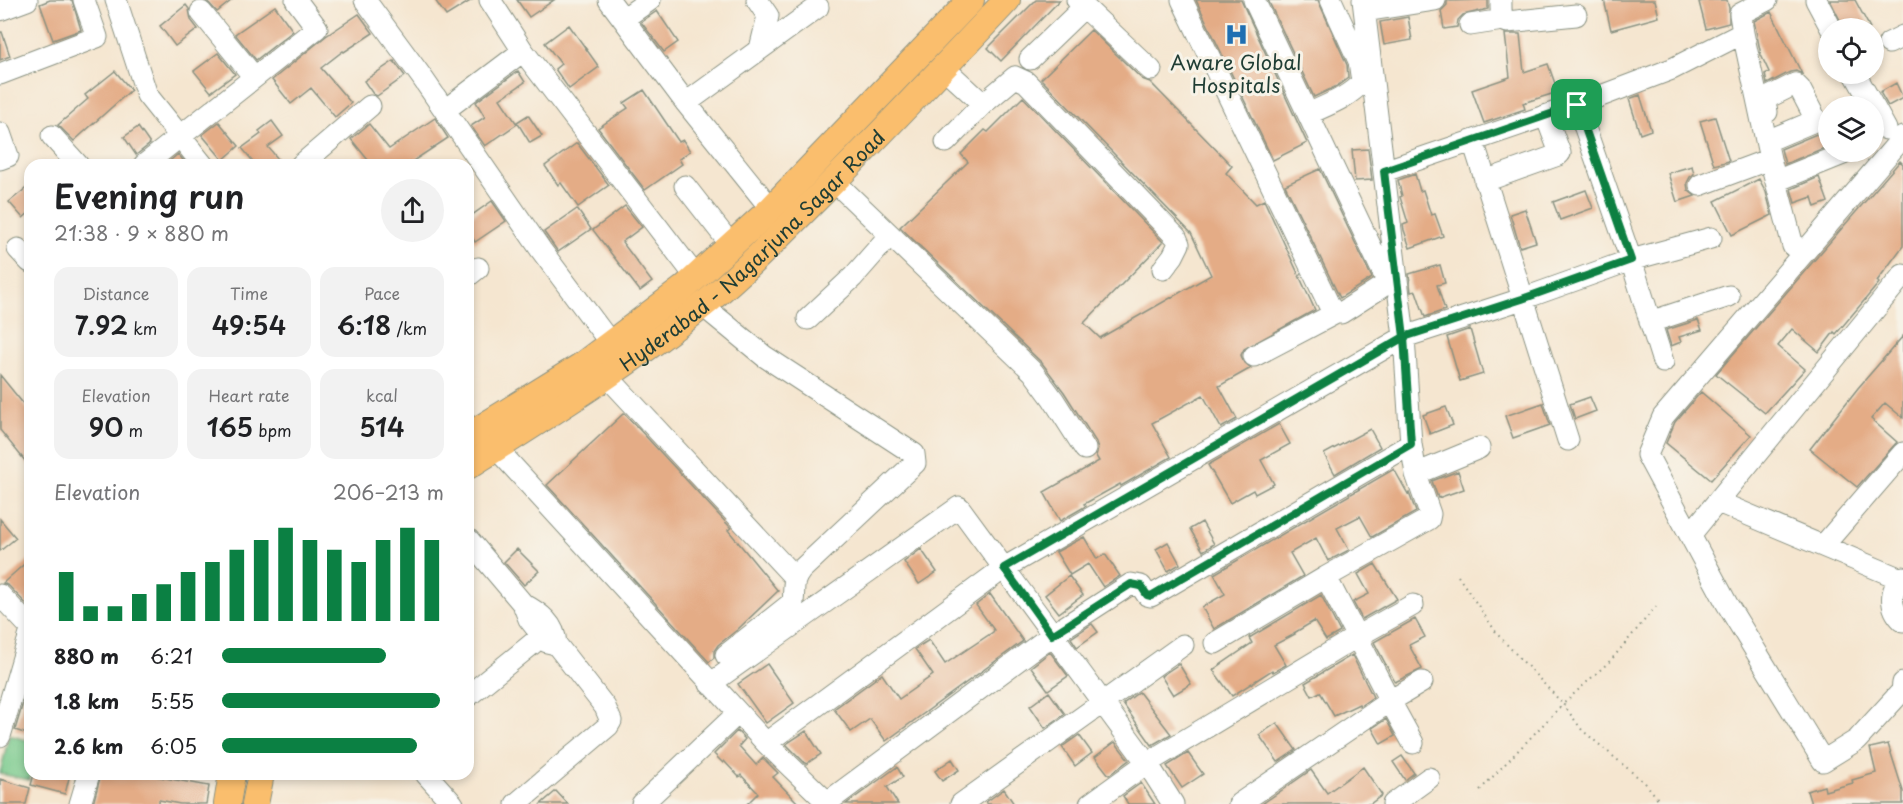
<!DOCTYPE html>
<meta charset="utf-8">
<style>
:root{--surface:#fff;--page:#f2f2f2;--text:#202124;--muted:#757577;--accent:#0b8043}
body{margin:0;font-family:"Playpen Sans",sans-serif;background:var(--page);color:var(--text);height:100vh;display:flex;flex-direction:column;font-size:22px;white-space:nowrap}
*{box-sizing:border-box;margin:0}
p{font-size:20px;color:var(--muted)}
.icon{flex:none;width:33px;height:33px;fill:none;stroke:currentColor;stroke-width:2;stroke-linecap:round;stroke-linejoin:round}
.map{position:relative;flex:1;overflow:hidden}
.sheet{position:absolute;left:24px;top:159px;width:450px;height:621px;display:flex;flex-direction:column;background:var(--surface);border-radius:18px;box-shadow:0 3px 9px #0003}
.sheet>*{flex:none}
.tools{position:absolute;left:1818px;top:18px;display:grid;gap:12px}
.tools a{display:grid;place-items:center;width:66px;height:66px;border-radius:50%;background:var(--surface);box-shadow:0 3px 9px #0003;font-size:30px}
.pin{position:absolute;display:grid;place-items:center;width:51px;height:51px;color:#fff;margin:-26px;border-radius:12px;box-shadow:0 3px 9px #0006}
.round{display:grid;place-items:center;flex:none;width:63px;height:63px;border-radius:32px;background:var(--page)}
.headline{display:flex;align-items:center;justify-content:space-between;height:102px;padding:0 30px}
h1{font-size:33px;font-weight:600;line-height:45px}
.metrics{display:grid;grid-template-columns:repeat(3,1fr);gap:9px;height:102px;padding:6px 30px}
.metrics div{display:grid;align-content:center;border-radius:15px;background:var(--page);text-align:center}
.metrics b{font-size:26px;font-weight:600}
.metrics small{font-size:16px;font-weight:400}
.metrics p{font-size:16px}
.chart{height:168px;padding:12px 30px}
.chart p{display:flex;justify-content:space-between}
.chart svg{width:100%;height:108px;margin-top:6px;stroke:var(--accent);stroke-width:6}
ul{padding:0 30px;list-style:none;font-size:20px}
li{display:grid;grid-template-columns:96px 72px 1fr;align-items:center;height:45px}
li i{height:15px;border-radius:8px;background:var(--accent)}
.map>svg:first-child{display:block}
</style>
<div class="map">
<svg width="1903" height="804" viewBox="0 0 1903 804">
<rect width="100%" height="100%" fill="#f7f3e8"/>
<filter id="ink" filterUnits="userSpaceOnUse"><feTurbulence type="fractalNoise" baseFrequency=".0167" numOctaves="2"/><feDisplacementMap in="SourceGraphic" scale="12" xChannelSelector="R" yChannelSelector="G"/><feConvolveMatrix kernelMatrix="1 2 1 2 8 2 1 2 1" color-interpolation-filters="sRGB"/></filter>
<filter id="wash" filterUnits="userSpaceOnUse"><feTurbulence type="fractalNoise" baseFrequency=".008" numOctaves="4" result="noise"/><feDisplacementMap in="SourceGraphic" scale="24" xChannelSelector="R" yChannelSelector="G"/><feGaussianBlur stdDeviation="1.35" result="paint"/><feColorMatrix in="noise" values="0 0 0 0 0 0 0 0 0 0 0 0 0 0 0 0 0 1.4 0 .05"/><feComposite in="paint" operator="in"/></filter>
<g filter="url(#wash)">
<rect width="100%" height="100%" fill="#f5e6d0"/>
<path fill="#77c98b" stroke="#4b8360" stroke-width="1.5" d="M9 735 30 741 31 774 29 780 0 774Z"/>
<g id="blocks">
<path fill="#e4ac86" d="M50 0H72L81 30 53 40 40 4Z
M208 0H232L217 12 207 1Z
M435 0H472L446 16Z
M517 0H554L529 17Z
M1036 0H1060L1001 61 988 48Z
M1196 0H1241L1307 143 1273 160Z
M1268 0H1318L1347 65 1348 78 1337 86 1314 97Z
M1482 0H1488V9L1463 15 1458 20 1457 27 1444 29 1441 11 1447 5V1Z
M1604 0H1655L1659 17 1611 30Z
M1707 0H1727L1729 8V23L1706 29 1699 2Z
M1830 0H1855L1870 28H1844Z
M186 5 189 9 191 20 198 29 175 46 160 26Z
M275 6 293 31 256 60 235 34Z
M657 11 678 42 664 52 641 22Z
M1771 12 1802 74 1796 71 1790 72 1767 84 1765 74 1769 72 1761 55 1754 21Z
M359 14 373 33 344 52 343 51 321 68 351 103 335 117 311 88 291 104 272 80 326 36Z
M1408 17 1412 40 1384 45 1380 22Z
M569 25 599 67 569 89 555 69 561 64 545 43Z
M1091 30 1142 79 1150 82 1232 166 1226 173 1256 204 1264 200 1315 310 1244 349 1241 355 1243 361 1251 368 1219 386 1237 419 1221 428 1203 395 1152 423 1171 457 1121 486 1120 484 1084 504 1086 506 1060 521 1044 492 1099 461 1096 456 1098 449 1096 442 1064 392 1042 363 900 227 968 162 961 154 985 130 988 132 1023 97 1163 242 1084 323 1100 338 1211 275 1191 233 1041 79Z
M0 32H2L10 56 0 60Z
M1505 34H1520L1524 72 1548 64 1558 92 1523 103 1525 109 1484 123 1472 90 1510 77Z
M218 53 235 74 211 92 194 71Z
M394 61 405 76 377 96 373 94 364 81Z
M115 71 131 90 74 141 58 125 88 99 85 95Z
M518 71 525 82 500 99 517 124 485 146 471 126 485 117 476 102Z
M1896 83 1903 98 1888 106 1880 92Z
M644 90 679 142 683 140 690 151 679 159 682 164 645 190 598 128 628 108 624 103Z
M1640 95 1651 130 1640 134 1629 99Z
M528 115 542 136 530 143 517 122Z
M1715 117 1729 161 1714 165 1700 121Z
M435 118 448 138 407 165H372L351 139 369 124 389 149Z
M272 121 283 136 268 147 283 165H256L242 148 261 134 259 131Z
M219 122 239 146 223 160 202 135Z
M138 127 150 144 136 155 124 137Z
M1819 133 1824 148 1785 164 1781 149Z
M577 143 609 185 578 207 561 183 558 185 545 166Z
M1368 149 1372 180 1355 181 1352 150Z
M178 154 187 165H165Z
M1900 161 1903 164V246L1877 281 1879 283 1836 334 1834 332 1819 352 1792 329 1778 346 1805 369 1765 413 1716 374Z
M1692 166 1694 174 1690 177 1687 183 1688 190 1695 196 1677 202 1668 173Z
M1320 169 1372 278 1340 298 1285 185Z
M1415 174 1420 191 1423 190 1431 215 1435 214 1443 236 1410 248 1404 230 1403 225 1408 223 1400 197 1402 196 1398 180Z
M1819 177 1828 202 1815 207 1812 197 1795 203 1791 189Z
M1759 179 1766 192 1772 215 1732 235 1715 201Z
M30 185V212L23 218 9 202Z
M1586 190 1593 208 1560 220 1553 202Z
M492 201 506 221 475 242 468 231V218Z
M625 206 642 227 622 242 652 282 640 291 593 230Z
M577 209 591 229 558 252 544 232Z
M1525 209 1536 242 1520 247 1510 214Z
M1440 265 1445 283 1437 285 1445 310 1425 317 1416 291 1411 292 1409 274Z
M1698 320 1702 330 1679 337 1681 342 1671 346 1666 330Z
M1470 329 1483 374 1460 381 1447 337Z
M1903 336V418L1885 403 1871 419 1897 442 1857 487 1810 449 1858 388Z
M0 375 30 412V467L0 430Z
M1701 392 1751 435 1711 480 1666 443 1675 422Z
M1590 397 1596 411 1575 419 1570 404Z
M1543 403 1550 425 1513 438 1505 416Z
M1446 407 1453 425 1430 434 1423 415Z
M624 413 731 528 728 530 778 591 737 630 718 645 714 651V658L709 662 547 485Z
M1279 424 1290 444 1261 460 1274 484 1255 494 1253 490 1230 503 1208 465Z
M1370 429 1380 447 1335 474 1324 454Z
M1394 469 1408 494 1409 493 1416 512 1372 537 1360 516 1337 528 1349 550 1328 561 1316 538 1290 553 1303 576 1214 629 1202 607 1225 594 1214 574Z
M1458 471 1464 489 1438 498 1432 481Z
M0 519 16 538 0 551Z
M1202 522 1214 544 1203 551 1190 529Z
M1084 537 1097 559 1105 554 1120 576 1103 587 1088 564 1070 575 1056 552Z
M1168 542 1180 564 1168 571 1156 549Z
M517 549 539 571 524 585 504 562Z
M921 549 937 572 919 584 904 562Z
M30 559V608L9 586 3 583Z
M1375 564 1397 599 1362 619 1353 602 1369 594 1358 574Z
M1069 576 1083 595 1059 613 1045 595Z
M990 594 1023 641 886 741 870 719 851 732 834 709 882 674 899 699 933 675 915 649 921 645 929 640 945 664 993 632 994 630 976 605Z
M1321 595 1340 632 1326 640 1314 621 1294 633 1295 634 1274 645 1286 665 1273 672 1272 670 1232 696 1213 670 1252 643 1249 638Z
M1415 619 1425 637 1409 645 1422 669 1395 682 1374 642Z
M1092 624 1098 632 1077 647 1071 638Z
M1050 652 1068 676 1048 690 1031 667Z
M1352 655 1373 697 1360 706 1359 704 1334 716 1320 692 1312 696 1305 683Z
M767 664 794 703 766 723 738 684Z
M1179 664 1191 684 1173 695 1161 676Z
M30 679V735L15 730Z
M1049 692 1065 714 1045 728 1030 706Z
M1139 692 1171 734 1152 745 1123 704Z
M1386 719 1395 736 1381 744 1372 728Z
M1277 723 1296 750 1278 762 1259 735Z
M737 731 745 739 739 746 756 765 763 758 778 773 773 777 799 804H747L758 793 741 775 739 777 724 761 723 763 714 754Z
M806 731 821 754 806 764 786 744Z
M1079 735 1092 753 1075 766 1062 747Z
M1115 742 1129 760 1109 775 1095 757Z
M1888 744 1903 791V804H1811L1807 791 1824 786 1825 791 1853 783 1852 780 1876 773 1870 748Z
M1188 753 1203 774 1182 788 1167 766Z
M1402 756 1414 773 1405 780 1393 762Z
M952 759 959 770 942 781 935 771Z
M897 767 903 777 887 787 898 804H846Z
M1363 767 1382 795 1370 804H1262L1311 770 1327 793Z
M34 774H70L65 794 31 785Z
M101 774H144L209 786 206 804H180L159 800V804H93Z
M0 779 30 788 26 804H0Z
M1141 783 1155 804H1128L1123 796Z
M1004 789 1014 804H988L986 802Z
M556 791 568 804H541Z"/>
</g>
</g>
<g filter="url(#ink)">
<use href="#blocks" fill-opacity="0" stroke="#8a9282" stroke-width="1.5"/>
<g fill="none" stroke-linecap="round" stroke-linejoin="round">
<defs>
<path id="minor" d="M116 0 147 95 203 165
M365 0 421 76 541 250 611 344
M490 0 523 51 696 277
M609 0 686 103 780 220
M757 0 768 16 760 49
M1077 0 1151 70
M1182 0 1332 311 1336 313H1341L1388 283
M1254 0 1388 283 1396 281
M1501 0C1501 8 1500 18 1507 22L1576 15
M1816 0 1831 28
M0 10 27 0
M1365 11 1435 0
M201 12 254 77
M623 19 650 0
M1470 25 1503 20
M1743 33 1770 159 1793 246
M1889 43 1903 36
M1030 59 1084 7
M944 68 983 104 1015 77 1026 82 1176 237 1179 244 1173 256 1163 269
M0 74 97 37 84 0
M1855 74 1873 106
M686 103 818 7
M1577 105 1631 260 1663 362
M1874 107 1886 129
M445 110 523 51
M1308 114C1327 105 1348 98 1362 82L1359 61 1331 0
M1761 115 1767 112 1765 101 1767 98 1795 84 1800 89 1814 116 1812 122 1767 141
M0 133 8 156 0 159
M52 136 78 165
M1903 137 1663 417 1647 455 1727 604 1823 761 1857 740 1902 691 1903 683
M1473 141 1568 440
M946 142 983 104
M144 165 317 28 296 0
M301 165 370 106
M1384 171 1577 105 1672 69 1743 33 1740 14 1767 0
M834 181 1033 372 1053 399 1085 449
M1485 181 1558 155 1560 153 1546 116
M1776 181 1843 154
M1700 185 1770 159
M685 186 731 245
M18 249 30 262
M468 276 478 268
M702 305 764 356 914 454 915 463 801 570C791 583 795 587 793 602L726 655
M808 319 853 277 889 236
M1650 322 1729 296
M1254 356 1336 313
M607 376 795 578
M496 448 766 743 829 804
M1416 474 1479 448
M1718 502 1901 579
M1690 535 1903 275
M468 539 523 604
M1823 546 1903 453
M1326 577 1390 701 1422 682
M1903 577C1889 590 1889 608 1903 621
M0 595 30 627
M1215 643 1326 577 1429 519 1430 514 1416 474 1411 444 1404 337 1522 299 1631 260 1711 238
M710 684 959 507 1147 763 1173 804
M468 696 542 636
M0 736 30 634
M766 743 1004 568 1404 337 1363 0
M426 774 453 804
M80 804 89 774
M516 804 608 726 611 721 605 707 556 644C555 624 540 613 523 604L529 619 547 642 556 644
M642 804 738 713
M825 804 1052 635 1131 584 1141 586 1147 595 1151 596 1411 444
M961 804 1183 645
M1090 804 1147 763 1358 636 1413 605
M1239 804 1390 701 1413 743
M1393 804 1429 778"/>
<g id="major">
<path d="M468 436 581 366 683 289 771 209 971 0"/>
<path id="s1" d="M468 466C550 414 632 363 707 302 747 269 783 232 819 196 883 132 945 66 1007 0"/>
<path d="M227 804 232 774"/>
<path d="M255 804 261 774"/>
</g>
</defs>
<use href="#minor" stroke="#8a9282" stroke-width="23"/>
<use href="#major" stroke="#8a9282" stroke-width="28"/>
<path stroke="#8a9282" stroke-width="2" stroke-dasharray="1.5 4.5" stroke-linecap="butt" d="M1458 576 1498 635 1563 704 1611 660 1659 603
M1480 790 1563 704 1582 730 1646 784 1662 804"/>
<use href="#minor" stroke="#fff" stroke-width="21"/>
<use href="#major" stroke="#fabe6d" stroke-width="26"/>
</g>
</g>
<g fill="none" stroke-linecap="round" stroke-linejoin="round" filter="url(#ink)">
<defs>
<path id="route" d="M1577 105 1384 171 1404 337 1411 444 1151 596 1147 595 1141 586 1131 584 1052 635 1004 568 1404 337 1522 299 1631 260 1577 105"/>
</defs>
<use href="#route" stroke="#fff" stroke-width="12"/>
<use href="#route" stroke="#0b8043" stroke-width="8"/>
</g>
<defs>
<symbol id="hospital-bare" viewBox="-9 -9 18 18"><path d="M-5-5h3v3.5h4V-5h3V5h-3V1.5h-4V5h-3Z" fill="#1f6fb2" stroke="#f7f3e8" stroke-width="2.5" paint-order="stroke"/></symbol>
</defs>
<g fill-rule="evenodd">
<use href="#hospital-bare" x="1220" y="18" width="33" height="33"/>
</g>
<g text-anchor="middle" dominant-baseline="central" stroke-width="6" stroke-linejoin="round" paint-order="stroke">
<g font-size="20" fill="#1f3d34" stroke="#f7f3e8">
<text x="1236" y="62">Aware Global<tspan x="1236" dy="23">Hospitals</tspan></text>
</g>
<g font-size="20" fill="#1f3d34" stroke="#f7f3e8">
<text stroke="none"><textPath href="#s1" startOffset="358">Hyderabad - Nagarjuna Sagar Road</textPath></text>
</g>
</g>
</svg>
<div class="tools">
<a><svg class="icon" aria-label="locate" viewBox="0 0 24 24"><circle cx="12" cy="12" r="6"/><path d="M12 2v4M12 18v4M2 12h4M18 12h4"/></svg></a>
<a><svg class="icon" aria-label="layers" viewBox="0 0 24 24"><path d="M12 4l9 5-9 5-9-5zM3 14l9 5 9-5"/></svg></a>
</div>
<div class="pin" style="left:1577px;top:105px;background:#1e9e55"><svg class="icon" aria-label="arrive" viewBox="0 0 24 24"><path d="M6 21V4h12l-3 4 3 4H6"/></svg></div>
<section class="sheet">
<div class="headline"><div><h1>Evening run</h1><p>21:38 · 9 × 880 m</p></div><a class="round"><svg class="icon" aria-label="share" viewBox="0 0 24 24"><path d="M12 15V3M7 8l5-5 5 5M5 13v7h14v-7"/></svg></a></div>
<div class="metrics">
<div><p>Distance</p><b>7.92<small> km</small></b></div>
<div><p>Time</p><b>49:54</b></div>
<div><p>Pace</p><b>6:18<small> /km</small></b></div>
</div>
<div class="metrics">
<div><p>Elevation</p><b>90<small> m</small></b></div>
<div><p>Heart rate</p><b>165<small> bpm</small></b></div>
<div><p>kcal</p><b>514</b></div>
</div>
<div class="chart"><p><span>Elevation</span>206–213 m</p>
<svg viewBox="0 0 160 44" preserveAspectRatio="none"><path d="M5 44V24M15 44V38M25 44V38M35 44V33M45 44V29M55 44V24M65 44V20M75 44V15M85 44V11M95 44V6M105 44V11M115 44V15M125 44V20M135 44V11M145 44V6M155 44V11"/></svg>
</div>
<ul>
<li><b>880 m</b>6:21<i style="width:74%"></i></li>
<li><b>1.8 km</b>5:55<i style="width:98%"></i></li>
<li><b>2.6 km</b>6:05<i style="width:88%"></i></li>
</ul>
</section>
</div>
